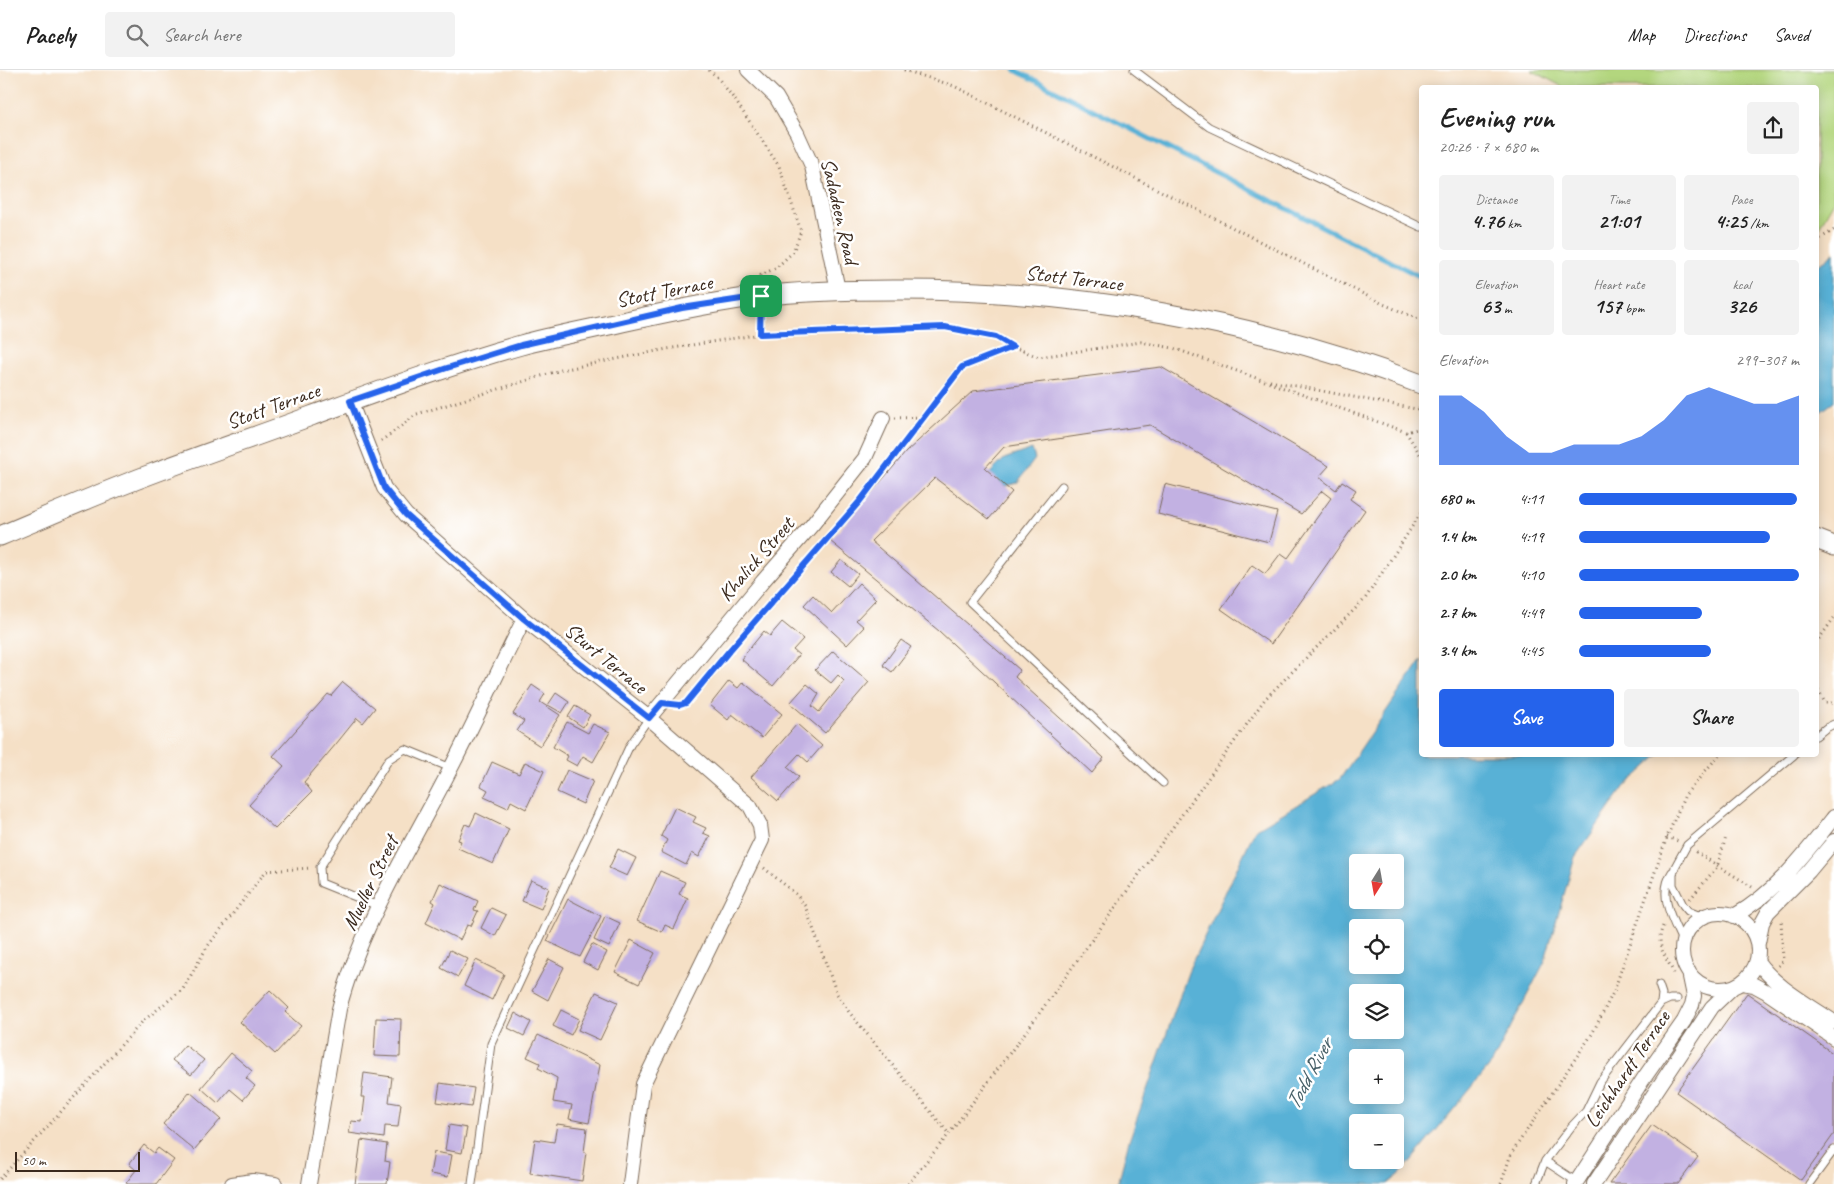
<!DOCTYPE html>
<meta charset="utf-8">
<style>
:root{--surface:#fff;--page:#f2f2f2;--text:#222;--muted:#767676;--line:#e0e0e0;--accent:#2563eb}
body{margin:0;font-family:Caveat,sans-serif;background:var(--page);color:var(--text);height:100vh;display:flex;flex-direction:column;font-size:19px;white-space:nowrap}
*{box-sizing:border-box;margin:0}
p{font-size:16px;color:var(--muted)}
.icon{flex:none;width:28px;height:28px;fill:none;stroke:currentColor;stroke-width:2;stroke-linecap:round;stroke-linejoin:round}
.map{position:relative;flex:1;overflow:hidden}
.drawer{position:absolute;left:1419px;top:15px;width:400px;height:672px;display:flex;flex-direction:column;background:var(--surface);border-radius:5px;box-shadow:0 2px 12px #0003}
.drawer>*{flex:none}
.needle{width:32px;rotate:191deg}
.controls{position:absolute;left:1349px;top:784px;display:grid;gap:10px}
.controls a{display:grid;place-items:center;width:55px;height:55px;border-radius:5px;background:var(--surface);box-shadow:0 2px 12px #0003;font-size:25px}
.scale{position:absolute;left:15px;bottom:12px;width:125px;box-sizing:border-box;padding-left:5px;border:2px solid #3b2a1e;border-top:0;font-size:14px;line-height:18px;white-space:nowrap;color:#3b2a1e;-webkit-text-stroke:4px #fff;paint-order:stroke}
.pin{position:absolute;display:grid;place-items:center;width:42px;height:42px;color:#fff;margin:-21px;border-radius:10px;box-shadow:0 2px 8px #0006}
.round{display:grid;place-items:center;flex:none;width:52px;height:52px;border-radius:5px;background:var(--page)}
.headline{display:flex;align-items:center;justify-content:space-between;height:85px;padding:0 20px}
h1{font-size:28px;font-weight:700;line-height:38px}
.metrics{display:grid;grid-template-columns:repeat(3,1fr);gap:8px;height:85px;padding:5px 20px}
.metrics div{display:grid;align-content:center;border-radius:5px;background:var(--page);text-align:center}
.metrics b{font-size:21px;font-weight:700}
.metrics small{font-size:14px;font-weight:400}
.metrics p{font-size:14px}
.chart{height:140px;padding:10px 20px}
.chart p{display:flex;justify-content:space-between}
.chart svg{width:100%;height:90px;margin-top:5px;fill:var(--accent);opacity:.7}
.action{display:flex;gap:10px;margin-top:auto;padding:10px 20px}
.action a{flex:1;height:58px;border-radius:5px;background:var(--accent);color:#fff;font-size:20px;font-weight:700;line-height:58px;text-align:center}
.action a+a{background:var(--page);color:var(--text)}
ul{padding:0 20px;list-style:none;font-size:16px}
li{display:grid;grid-template-columns:80px 60px 1fr;align-items:center;height:38px}
li i{height:12px;border-radius:6px;background:var(--accent)}
header{display:flex;align-items:center;gap:30px;box-sizing:border-box;height:70px;padding:0 25px;background:var(--surface);border-bottom:1px solid var(--line)}
header strong{font-size:24px}
nav{display:flex;gap:28px;margin-inline-start:auto;font-size:18px}
.search{width:350px;height:45px;background:var(--page);display:flex;align-items:center;gap:12px;box-sizing:border-box;padding:0 18px;border-radius:5px;color:var(--muted);font-size:19px}
.map>svg:first-child{display:block}
</style>
<header>
<strong>Pacely</strong>
<div class="search"><svg class="icon" aria-label="search" viewBox="0 0 24 24"><circle cx="10" cy="10" r="6"/><path d="M15 15l6 6"/></svg>Search here</div>
<nav><a>Map</a><a>Directions</a><a>Saved</a></nav>
</header>
<div class="map">
<svg width="1834" height="1114" viewBox="0 0 1834 1114">
<rect width="100%" height="100%" fill="#fff"/>
<filter id="ink" filterUnits="userSpaceOnUse"><feTurbulence type="fractalNoise" baseFrequency=".02" numOctaves="2"/><feDisplacementMap in="SourceGraphic" scale="10" xChannelSelector="R" yChannelSelector="G"/><feConvolveMatrix kernelMatrix="1 2 1 2 8 2 1 2 1" color-interpolation-filters="sRGB"/></filter>
<filter id="wash" filterUnits="userSpaceOnUse"><feTurbulence type="fractalNoise" baseFrequency=".0096" numOctaves="4" result="noise"/><feDisplacementMap in="SourceGraphic" scale="20" xChannelSelector="R" yChannelSelector="G"/><feGaussianBlur stdDeviation="1.12" result="paint"/><feColorMatrix in="noise" values="0 0 0 0 0 0 0 0 0 0 0 0 0 0 0 0 0 1.4 0 .05"/><feComposite in="paint" operator="in"/></filter>
<g filter="url(#wash)">
<rect width="100%" height="100%" fill="#f5e0c6"/>
<path fill="#b3d67e" stroke="#77804e" d="M1531 0H1834V131L1818 159 1816 158V18L1563 17Z"/>
<path fill="#58b1d6" stroke="#4a6e7a" fill-rule="evenodd" d="M1834 183V332L1816 345V197Z
M1032 379 1035 389 1017 413 1005 416 990 403 1004 389Z
M1421 590V685H1659L1625 716 1575 787 1544 893 1492 993 1400 1104 1388 1114H1118L1128 1074 1190 897 1255 760 1340 709ZM1358 792H1395V830H1358ZM1358 858H1395V895H1358ZM1358 922H1395V960H1358ZM1358 988H1395V1025H1358ZM1358 1052H1395V1090H1358Z"/>
<g fill="none" stroke-linecap="round" stroke-linejoin="round">
<path stroke="#58b1d6" stroke-width="5" d="M1015 0 1421 207"/>
</g>
<g id="blocks">
<path fill="#c2b1e2" d="M1161 297 1329 396 1319 407 1336 420 1342 411 1356 420 1350 429 1365 440 1271 574 1221 539 1252 495 1265 504 1281 483 1288 488 1331 428 1322 421 1301 444 1150 355 1004 377 985 398 1012 422 989 449 935 408 871 471 1020 600 1015 607 1104 688 1092 703 939 561 830 471 906 382 973 321Z
M1165 414 1277 442 1269 472 1158 444Z
M841 490 858 504 848 516 831 502Z
M859 513 876 529 856 550 864 557 847 575 804 535 813 525 832 543Z
M782 552 803 569 793 580 799 585 773 616 741 589 764 561 770 566Z
M901 570 911 577 892 602 883 595Z
M833 581 869 612 825 663 790 633 807 614 819 624 812 636 819 642 844 611 838 605 831 613 815 600Z
M729 611 738 618 743 612 782 644 762 668 732 644 728 650 710 635Z
M343 612 375 638 363 653 357 648 336 674 304 712 312 722 275 759 249 735 284 696 273 686 328 624 331 626Z
M532 615 545 624 540 632 560 645 540 676 517 661 524 651 513 644Z
M556 623 569 632 562 643 548 635Z
M575 636 590 645 583 657 568 647Z
M567 652 588 663 593 654 610 662 593 692 583 686 577 696 566 690 568 686 553 677Z
M797 654 822 676 808 692 799 684 787 697 799 707 778 731 751 707Z
M492 692 519 704 525 692 544 701 526 739 511 731 508 738 484 727 488 720 481 716Z
M567 700 593 711 583 734 557 722Z
M675 737 696 747 693 752 706 758 703 763 710 766 699 787 692 783 686 795 661 782 667 770 661 766Z
M476 743 509 759 493 794 458 778 461 771 458 770 465 754 470 756Z
M618 779 636 788 627 806 609 798Z
M660 801 685 812 679 824 688 828 674 859 665 855 662 862 637 851Z
M531 810 549 818 541 839 522 831Z
M440 813 478 831 474 840 478 841 471 856 467 855 460 870 426 853 435 833 432 831Z
M568 829 601 846 580 887 547 871Z
M491 838 506 845 495 866 481 858Z
M605 846 620 853 609 877 594 870Z
M631 870 655 883 639 914 615 902Z
M592 874 607 882 598 900 583 892Z
M450 880 468 889 458 907 441 898Z
M549 889 564 897 548 930 532 921Z
M476 890 504 904 492 930 464 916Z
M270 920 289 938 285 942 301 956 275 984 240 952Z
M596 922 618 932 600 970 578 960Z
M1747 923 1834 984V1064L1801 1110 1676 1022Z
M561 940 579 949 571 965 553 956Z
M515 943 531 952 524 966 508 958Z
M376 948 401 949 400 987 374 986Z
M538 965 600 995 589 1053 569 1049 572 1035 553 1032 557 1008 538 998 540 993 527 987Z
M185 975 204 990 191 1005 172 990Z
M231 983 252 1001 246 1008 255 1016 243 1030 230 1019 218 1033 201 1018Z
M364 1003 392 1007 389 1032 401 1034 398 1057 385 1056 384 1068 349 1063 351 1051 362 1052 365 1027H361Z
M440 1013 474 1018 471 1037 437 1032Z
M190 1022 221 1049 194 1080 163 1054Z
M557 1054 587 1058 584 1082H586L582 1111 530 1103 535 1069 554 1072Z
M449 1055 467 1058 462 1083 445 1080Z
M1652 1055 1698 1087 1678 1114H1609Z
M361 1070 387 1074 385 1091 390 1092 387 1114H355Z
M144 1075 154 1083 158 1078 174 1090 156 1114H128L126 1113 136 1100 129 1094Z
M434 1082 452 1085 448 1107 430 1104Z"/>
</g>
</g>
<g filter="url(#ink)">
<use href="#blocks" fill-opacity="0" stroke="#7c6a59" stroke-width="1"/>
<g fill="none" stroke-linecap="round" stroke-linejoin="round">
<defs>
<path id="lane" d="M1134 0 1209 57 1421 157
M1062 416 970 532 1163 713
M1816 666 1826 658 1834 654
M1672 802C1657 825 1673 851 1683 873
M378 836 321 813 320 797 389 689 405 679 451 698
M1713 844 1698 845 1688 841 1683 835 1673 815V805L1675 797 1687 775 1794 685
M1661 933 1670 929H1677
M1545 1091 1577 1112
M472 1114 491 974 630 675 649 648
M1536 1114 1545 1091 1571 1057 1586 1041 1600 1012 1661 933 1662 924 1659 915
M1809 1114 1834 1080"/>
<path id="street" d="M748 0 776 27 797 63 812 96 838 220
M350 331 384 418 406 445 524 549 649 648 750 736 760 755 762 770 643 1014 630 1114
M649 648 763 511 812 455 865 388 883 348
M1682 881a38 38 0 1 1 76 0a38 38 0 1 1-76 0Z
M1734 846C1775 823 1805 784 1834 747
M1758 873 1762 853 1768 842 1809 801 1834 771
M1757 891C1776 918 1808 934 1834 952
M1742 913 1754 915 1765 921 1834 968
M232 1114 253 1111 275 1114
M309 1114 339 939C359 861 403 789 440 719 470 663 496 605 524 549
M1575 1114 1644 1008 1684 951 1692 935 1694 926 1689 902
M1594 1114 1712 937 1733 917"/>
<path id="secondary" d="M0 466C50 445 100 423 151 404 204 384 257 366 311 346 380 321 450 295 521 275 554 266 588 260 622 252 667 242 713 232 760 226 804 221 848 220 893 220 1073 219 1253 250 1421 314
M1816 469 1834 476"/>
</defs>
<use href="#lane" stroke="#7c6a59" stroke-width="9"/>
<use href="#street" stroke="#7c6a59" stroke-width="16"/>
<use href="#secondary" stroke="#7c6a59" stroke-width="21"/>
<path stroke="#7c6a59" stroke-width="3" stroke-dasharray="1 4" stroke-linecap="butt" d="M709 0 718 8 735 30 779 96 801 161 793 182 776 198 761 205V209
M904 0 954 16 1383 234 1421 250
M1816 171 1834 160
M761 264V243
M1270 311 1421 340
M895 348 926 347 962 297 1013 277
M1406 362 1421 386
M381 371 417 344 561 300 667 279 761 264 945 257 996 267 1013 277 1039 287 1141 272 1173 278 1406 362 1421 358
M1816 573 1834 548
M1816 616 1825 633H1834
M678 635 686 633 729 581 860 431 895 382 926 347
M1667 767 1678 771
M1696 782 1752 817
M764 798 796 824 805 836 837 924 849 942 949 1064
M1690 829 1717 797 1726 767
M1663 856C1655 876 1665 885 1674 903
M1778 896 1783 890 1781 849
M0 1109 143 951 183 919 207 877 266 801 310 798
M908 1114 949 1064 1033 952 1265 629 1365 529 1421 443
M1501 1114 1511 1084 1592 964 1614 921 1667 767 1685 725 1719 685"/>
<use href="#lane" stroke="#fff" stroke-width="7"/>
<use href="#street" stroke="#fff" stroke-width="14"/>
<use href="#secondary" stroke="#fff" stroke-width="19"/>
</g>
</g>
<g fill="none" stroke-linecap="round" stroke-linejoin="round" filter="url(#ink)">
<defs>
<path id="route" d="M761 226 760 264 945 257 996 267 1013 277 962 297 860 431 729 581 686 633 680 635 662 633 649 648 524 549 406 445 384 418 350 331 447 298 521 275 682 238Z"/>
</defs>
<use href="#route" stroke="#fff" stroke-width="10"/>
<use href="#route" stroke="#2563eb" stroke-width="6"/>
</g>
<g text-anchor="middle" dominant-baseline="central" stroke-width="5" stroke-linejoin="round" paint-order="stroke">
<g font-size="21" fill="#3b2a1e" stroke="#fff">
<text transform="translate(840 141) rotate(77)">Sadadeen Road</text>
<text transform="translate(1074 208) rotate(7)">Stott Terrace</text>
<text transform="translate(664 221) rotate(-11)">Stott Terrace</text>
<text transform="translate(273 336) rotate(-20)">Stott Terrace</text>
<text transform="translate(756 489) rotate(-49)">Khalick Street</text>
<text transform="translate(606 588) rotate(39)">Sturt Terrace</text>
<text transform="translate(370 813) rotate(-64)">Mueller Street</text>
<text transform="translate(1627 999) rotate(-56)">Leichhardt Terrace</text>
</g>
<g font-size="22" font-style="italic" fill="#476068" stroke="#fff">
<text transform="translate(1309 1004) rotate(-62)">Todd River</text>
</g>
</g>
</svg>
<div class="controls">
<a><svg class="needle" viewBox="-14 -14 28 28"><path d="M0-13l5 13h-10z" fill="#e53935"/><path d="M0 13l5-13h-10z" fill="#767676"/></svg></a>
<a><svg class="icon" aria-label="locate" viewBox="0 0 24 24"><circle cx="12" cy="12" r="6"/><path d="M12 2v4M12 18v4M2 12h4M18 12h4"/></svg></a>
<a><svg class="icon" aria-label="layers" viewBox="0 0 24 24"><path d="M12 4l9 5-9 5-9-5zM3 14l9 5 9-5"/></svg></a>
<a>+</a>
<a>−</a>
</div>
<div class="scale">50 m</div>
<div class="pin" style="left:761px;top:226px;background:#1e9e55"><svg class="icon" aria-label="arrive" viewBox="0 0 24 24"><path d="M6 21V4h12l-3 4 3 4H6"/></svg></div>
<section class="drawer">
<div class="headline"><div><h1>Evening run</h1><p>20:26 · 7 × 680 m</p></div><a class="round"><svg class="icon" aria-label="share" viewBox="0 0 24 24"><path d="M12 15V3M7 8l5-5 5 5M5 13v7h14v-7"/></svg></a></div>
<div class="metrics">
<div><p>Distance</p><b>4.76<small> km</small></b></div>
<div><p>Time</p><b>21:01</b></div>
<div><p>Pace</p><b>4:25<small> /km</small></b></div>
</div>
<div class="metrics">
<div><p>Elevation</p><b>63<small> m</small></b></div>
<div><p>Heart rate</p><b>157<small> bpm</small></b></div>
<div><p>kcal</p><b>326</b></div>
</div>
<div class="chart"><p><span>Elevation</span>299–307 m</p>
<svg viewBox="0 0 160 44" preserveAspectRatio="none"><path d="M0 44V10L10 10L20 18L30 30L40 38L50 38L60 34L70 34L80 34L90 30L100 22L110 10L120 6L130 10L140 14L150 14L160 10V44z"/></svg>
</div>
<ul>
<li><b>680 m</b>4:11<i style="width:99%"></i></li>
<li><b>1.4 km</b>4:19<i style="width:87%"></i></li>
<li><b>2.0 km</b>4:10<i style="width:100%"></i></li>
<li><b>2.7 km</b>4:49<i style="width:56%"></i></li>
<li><b>3.4 km</b>4:45<i style="width:60%"></i></li>
</ul>
<div class="action"><a>Save</a><a>Share</a></div>
</section>
</div>
